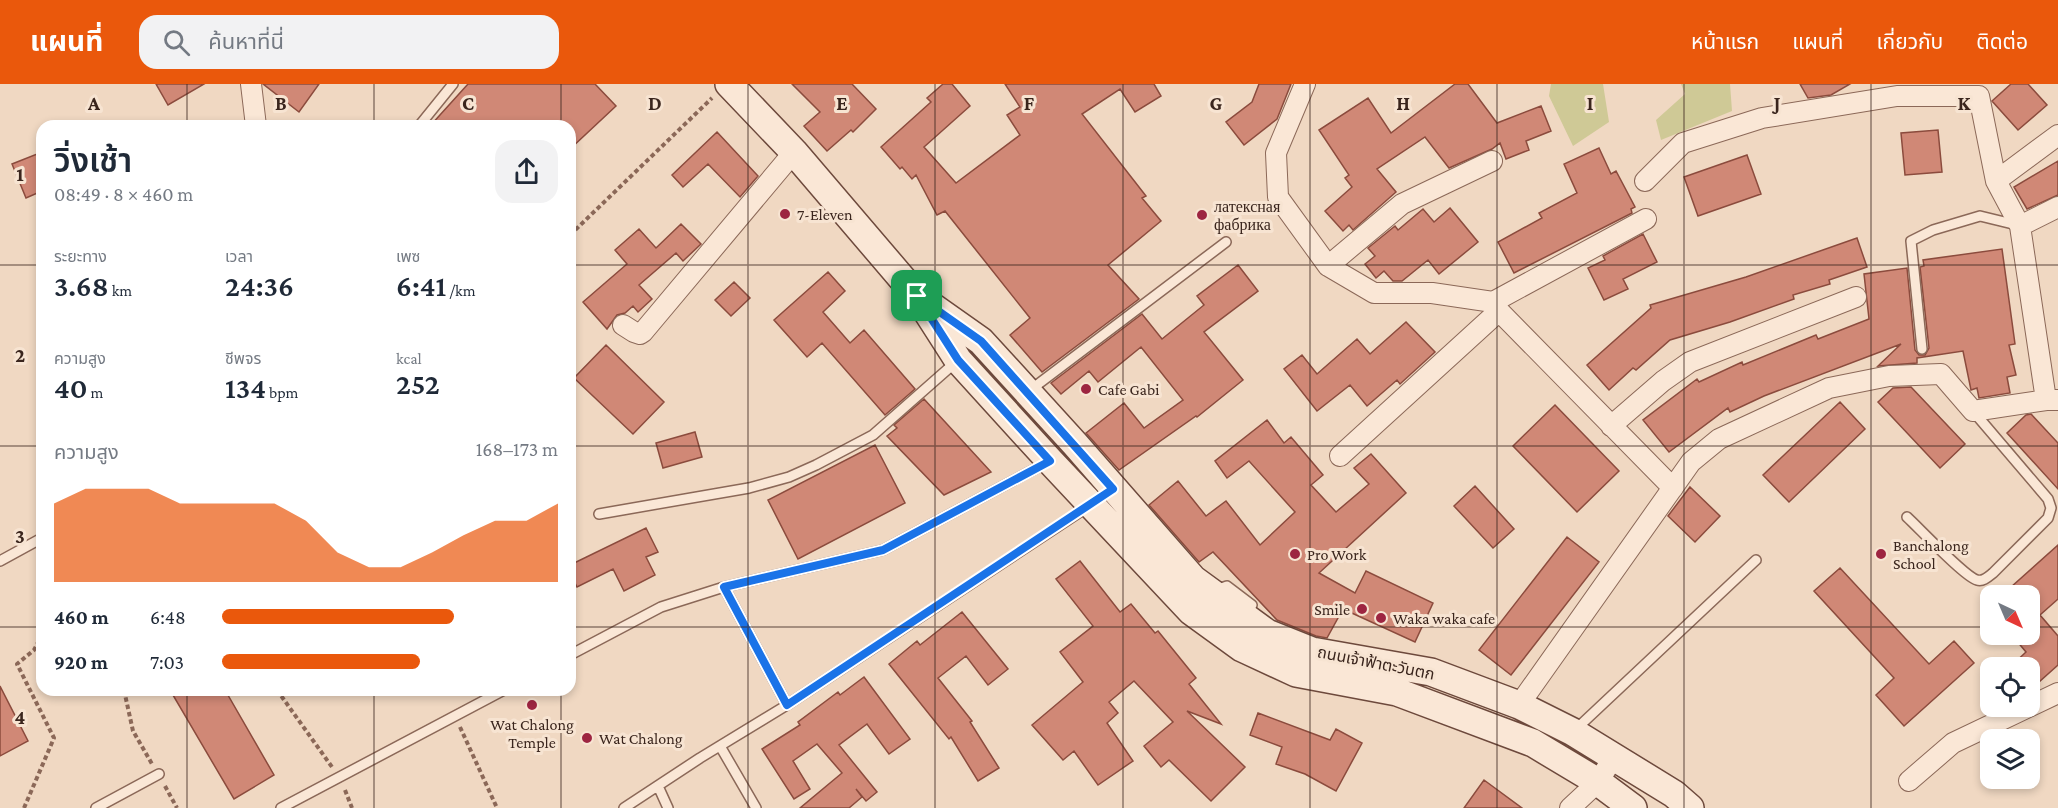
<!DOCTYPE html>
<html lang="th">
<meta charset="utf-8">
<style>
:root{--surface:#fff;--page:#f2f2f3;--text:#1f2937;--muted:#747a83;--accent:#ea580c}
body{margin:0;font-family:"Crimson Pro","Noto Sans Thai",serif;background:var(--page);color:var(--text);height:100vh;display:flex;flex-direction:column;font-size:22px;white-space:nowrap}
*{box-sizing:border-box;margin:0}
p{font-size:20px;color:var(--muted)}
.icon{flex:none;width:33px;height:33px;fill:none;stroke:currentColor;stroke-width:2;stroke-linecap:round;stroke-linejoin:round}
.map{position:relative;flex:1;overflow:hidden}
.drawer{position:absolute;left:36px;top:36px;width:540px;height:576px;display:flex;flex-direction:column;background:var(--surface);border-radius:18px;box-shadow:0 3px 9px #0003}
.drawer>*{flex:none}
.needle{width:39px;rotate:136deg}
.fabs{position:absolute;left:1980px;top:501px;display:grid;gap:12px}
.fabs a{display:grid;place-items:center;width:60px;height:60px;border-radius:12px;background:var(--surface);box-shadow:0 3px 9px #0003;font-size:30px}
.pin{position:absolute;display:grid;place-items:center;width:51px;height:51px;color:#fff;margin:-26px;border-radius:12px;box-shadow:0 3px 9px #0006}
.round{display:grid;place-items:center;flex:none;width:63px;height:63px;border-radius:18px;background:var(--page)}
.overview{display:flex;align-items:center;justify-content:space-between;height:102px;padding:0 18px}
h1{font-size:33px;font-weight:600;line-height:45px}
.metrics{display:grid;grid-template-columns:repeat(3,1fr);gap:9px;height:102px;padding:6px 18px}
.metrics div{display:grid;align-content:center}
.metrics b{font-size:30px;font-weight:600}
.metrics small{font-size:16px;font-weight:400}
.metrics p{font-size:16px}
.chart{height:168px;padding:12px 18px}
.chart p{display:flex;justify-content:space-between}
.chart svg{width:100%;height:108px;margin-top:6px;fill:var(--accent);opacity:.7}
ul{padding:0 18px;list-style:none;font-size:20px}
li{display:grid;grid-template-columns:96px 72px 1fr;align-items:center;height:45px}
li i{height:15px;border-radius:8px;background:var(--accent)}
header{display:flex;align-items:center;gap:36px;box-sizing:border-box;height:84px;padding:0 30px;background:var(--accent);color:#fff}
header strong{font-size:28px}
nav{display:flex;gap:33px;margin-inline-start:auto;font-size:21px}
.search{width:420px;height:54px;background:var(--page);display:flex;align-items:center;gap:15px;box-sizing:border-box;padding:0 21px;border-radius:18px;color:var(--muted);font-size:22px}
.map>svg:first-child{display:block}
</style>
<header>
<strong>แผนที่</strong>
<div class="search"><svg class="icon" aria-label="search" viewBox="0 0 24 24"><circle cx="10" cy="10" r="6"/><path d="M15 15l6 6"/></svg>ค้นหาที่นี่</div>
<nav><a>หน้าแรก</a><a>แผนที่</a><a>เกี่ยวกับ</a><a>ติดต่อ</a></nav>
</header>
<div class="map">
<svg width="2058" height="724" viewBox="0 0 2058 724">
<rect width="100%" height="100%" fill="#f0d8c2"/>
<path fill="#cfc996" d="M1551 0H1603L1609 38 1573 62 1549 12Z
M1681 0H1730L1732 27 1661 56 1656 36 1685 10Z"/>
<path fill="#d08876" stroke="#8b4b3d" stroke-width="1.5" d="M156 0H204L168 21Z
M263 0H319L299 28Z
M468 0H595L616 22 570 65V42H430Z
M792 0H852L876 25 853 48 851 46 827 67 804 42 820 28Z
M943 0H952L970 22 924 63 956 99 1020 51 1007 31 1020 23 1005 0H1154L1161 12 1135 28 1120 5 1082 30 1146 112 1142 114 1161 137 1108 181 1139 215 1042 288 1010 251 1030 234 945 127 937 131 916 91 912 95 902 83 900 85 881 63 931 18 927 14Z
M1259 0H1291L1277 35 1244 61 1226 38 1252 18Z
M1455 0H1468L1497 39 1541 22 1551 47 1526 57 1529 66 1506 75 1500 59 1492 65 1449 84 1425 53 1377 85 1396 108 1353 146 1349 141 1343 147 1325 127 1352 103 1345 94 1349 91 1319 46 1368 14 1391 49Z
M1800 0H1850L1831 11 1808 14Z
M2011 0H2028L2047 21 2018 46 1992 17Z
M1938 46 1942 88 1905 91 1901 49Z
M717 48 758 92 740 113 708 80 683 103 672 91Z
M1599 64 1611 90 1616 87 1635 123 1631 125 1632 129 1514 189 1498 158 1542 134 1539 129 1577 109 1564 80Z
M42 68V107L26 114 12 80Z
M1747 71 1761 110 1698 132 1684 93Z
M2058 77V111L2027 125 2014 103Z
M1450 124 1478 158 1439 190 1428 176 1402 197H1393L1384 187 1376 194 1365 180 1375 172 1368 164 1395 142 1398 146 1423 125 1434 138Z
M681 140 701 160 683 177 676 169 639 201 652 215 638 228 633 222 625 229 617 231 607 245 583 218 627 180 615 166 639 145 656 164Z
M1643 150 1657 178 1623 195 1628 205 1604 216 1588 184 1605 176 1603 172Z
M1857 154 1867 183 1829 196 1830 200 1793 211 1794 215 1730 238 1670 256 1636 286 1633 284 1609 306 1587 281 1651 224 1650 221 1746 193Z
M2002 165 2015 260 2009 261 2016 291 2007 293 2010 309 1979 314 1977 304 1971 306 1963 267 1917 274V279L1878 282 1901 260 1764 312 1730 328 1728 324 1669 368 1643 336 1697 295 1699 298 1742 278 1743 281 1816 251 1818 255 1869 235 1864 190 1907 184 1915 266 1919 271H1925L1929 264 1920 183 1924 182 1923 176Z
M1238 181 1258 207 1204 248 1243 296 1197 333 1196 332 1119 386 1086 349 1124 319 1144 344 1183 316 1141 263 1098 298 1089 287 1061 310 1051 299 1142 230 1162 255 1204 221 1197 212Z
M828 188 845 207 823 228 850 259 864 246 915 305 885 331 822 259 807 273 774 236Z
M734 198 750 214 731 232 715 216Z
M1406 238 1435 268 1400 300 1397 296 1367 322 1350 301 1317 327 1284 285 1302 271 1317 290 1357 255 1370 270Z
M606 261 664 318 633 350 574 294Z
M1911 303 1965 360 1940 384 1878 318 1893 304Z
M924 315 991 388 944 411 887 352 897 344 894 341Z
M1840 318 1865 345 1789 418 1763 391Z
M1555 321 1619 387 1577 428 1513 362Z
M2031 330 2058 359V405L2007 349 2026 331Z
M1267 336 1284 359 1291 353 1323 391 1311 401 1336 428 1369 400 1354 384 1371 370 1406 409 1319 489 1355 509 1366 487 1433 519 1415 558 1343 525 1327 554 1316 552 1277 536 1213 468 1199 478 1149 421 1178 397 1206 432 1226 417 1260 461 1295 428 1249 377 1227 394 1215 377Z
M695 348 702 373 663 384 656 359Z
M875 361 905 419 798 475 768 416Z
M1475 402 1514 445 1493 464 1454 422Z
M1690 403 1720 432 1695 458 1668 432Z
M646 444 658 468 646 473 655 491 624 507 613 485 577 503 570 489V481Z
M1567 453 1599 478 1511 591 1479 566Z
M2058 461V515L2040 531 2058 552V581L2030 606V584H2009L2026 568 2011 550H2030V512H2001Z
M1080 477 1120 528 1131 520 1155 549 1158 547 1196 594 1189 600 1221 640 1187 627 1245 683 1211 717 1169 676 1161 683 1144 662 1173 638 1134 597 1109 618 1118 629 1107 639 1133 677 1098 701 1074 667 1063 676 1032 641 1083 598 1060 568 1093 542 1056 495Z
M1840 484 1929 580 1954 557 1974 579 1904 642 1876 611 1894 594 1814 507Z
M962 528 1008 585 988 601 966 572 938 594 972 637 970 638 999 684 978 697 951 653 949 655 889 580 917 557 920 561Z
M864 593 910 655 889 670 867 640 839 661 877 708 866 717 856 705 862 713 849 724H800L842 689 817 660 793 677 810 705 794 715 762 665 800 641 798 638 838 608 840 611Z
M0 602 28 657 0 672Z
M170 606H225L274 691 234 715Z
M1258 629 1330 656 1336 645 1362 659 1336 707 1305 690 1276 680 1282 663 1250 651Z
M1484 696 1522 724H1464Z"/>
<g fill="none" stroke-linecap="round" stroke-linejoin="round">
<defs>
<path id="service" d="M419 42 453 0
M1922 265 1911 157 1933 146 1980 132 2017 141
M1029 307 1226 158
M599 430 749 404 789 393 816 381 873 351 957 277
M1907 433C1919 444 1965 493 1977 496 1983 498 1988 493 1993 489L2048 434 2051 424 2048 415 1973 327
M0 477 42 454
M724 503 787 621
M1215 506 1227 502 1252 521
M570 571 661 523 724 503 883 466 1048 378
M1574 647 1756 476
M720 662 756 724
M658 702 668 724
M96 724 159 690
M281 724 504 606
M624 724 700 674 787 621 1089 422"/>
<path id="minor" d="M251 0 256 42
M1305 0 1276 69 1278 113 1328 182 1374 209H1432L1493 218 1499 227 1673 404
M1645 97 1683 59 1762 34 1897 12H1979L1996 97 2020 142 2046 316
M1996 97 2058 51
M2020 142 2058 123
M1328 182 1402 120 1492 77
M1493 218 1646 135
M623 241 634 248 640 250 643 248 794 68
M1611 342 1663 297 1690 278 1856 213
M1340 372 1499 227
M1519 621 1691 378 1719 355 1829 304 1889 292 1941 290 1973 327 2046 316H2058
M1909 697 1953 659 2058 609
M1570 724 1598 698 1613 674"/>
<path id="secondary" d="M729 0 794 68 917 212 958 276 1050 377 1191 527 1242 564 1296 589 1397 608 1533 659 1598 698 1633 724
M930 221 981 257 1075 360 1193 495 1267 549 1312 567 1431 588 1519 621 1573 648 1674 710 1690 724"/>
</defs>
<use href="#service" stroke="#8b6858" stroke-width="12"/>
<use href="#minor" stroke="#8b6858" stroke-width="22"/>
<use href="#secondary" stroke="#6d493c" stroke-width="30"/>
<path stroke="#8b6858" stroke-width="4" stroke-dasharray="4.5 3" stroke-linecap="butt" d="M570 151 712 14
M124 606 133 647 152 680
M277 606 332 683
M460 643 497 724
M165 702 177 724
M345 706 352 724
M24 724 54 654 17 580 34 566 42 551"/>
<use href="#service" stroke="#fae7d6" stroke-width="9"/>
<use href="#minor" stroke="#fae7d6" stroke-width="20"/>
<use href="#secondary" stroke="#fae7d6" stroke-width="27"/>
</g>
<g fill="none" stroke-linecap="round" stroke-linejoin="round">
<defs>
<path id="route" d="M917 212 981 257 1113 405 787 621 724 503 883 466 1050 377 958 276Z"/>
</defs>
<use href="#route" stroke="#fff" stroke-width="12"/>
<use href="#route" stroke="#1a73e8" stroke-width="8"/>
</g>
<path fill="none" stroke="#3a251d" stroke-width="1.5" stroke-opacity="0.55" d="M187 0V42M374 0V42M561 0V42M748 0V724M935 0V724M1123 0V724M1310 0V724M1497 0V724M1684 0V724M1871 0V724M0 181H42M570 181H2058M0 362H42M570 362H2058M0 543H42M570 543H1990M2030 543H2058M187 606V724M374 606V724M561 606V724"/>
<g fill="#9d2541" stroke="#f7e4d2" stroke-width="2">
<circle cx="785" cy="130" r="6"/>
<circle cx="1202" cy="131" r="6"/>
<circle cx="1086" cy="305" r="6"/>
<circle cx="1295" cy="470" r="6"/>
<circle cx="1881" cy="470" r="6"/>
<circle cx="1362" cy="525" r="6"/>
<circle cx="1381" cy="534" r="6"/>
<circle cx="532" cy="621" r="6"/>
<circle cx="587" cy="654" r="6"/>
</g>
<g text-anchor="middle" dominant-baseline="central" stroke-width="6" stroke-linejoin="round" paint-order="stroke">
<g font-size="16" fill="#3a251d" stroke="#f7e4d2" text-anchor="start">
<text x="1214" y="122">латексная<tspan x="1214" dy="18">фабрика</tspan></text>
<text x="797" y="130">7-Eleven</text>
<text x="1098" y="305">Cafe Gabi</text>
<text x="1893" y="461">Banchalong<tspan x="1893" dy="18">School</tspan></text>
<text x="1307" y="470">Pro Work</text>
<text x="1350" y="525" text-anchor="end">Smile</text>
<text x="1393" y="534">Waka waka cafe</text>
<text x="532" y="640" text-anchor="middle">Wat Chalong<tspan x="532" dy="18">Temple</tspan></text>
<text x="599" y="654">Wat Chalong</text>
</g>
<g font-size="16" fill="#3a251d" stroke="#f7e4d2">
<text transform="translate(1376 579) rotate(11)">ถนนเจ้าฟ้าตะวันตก</text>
</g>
</g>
<g font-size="20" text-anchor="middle" font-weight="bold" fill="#3a251d" stroke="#f7e4d2" stroke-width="6" stroke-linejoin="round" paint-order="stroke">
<text x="94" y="26">A</text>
<text x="281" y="26">B</text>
<text x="468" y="26">C</text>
<text x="655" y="26">D</text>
<text x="842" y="26">E</text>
<text x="1029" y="26">F</text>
<text x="1216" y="26">G</text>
<text x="1403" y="26">H</text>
<text x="1590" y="26">I</text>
<text x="1777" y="26">J</text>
<text x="1964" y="26">K</text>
<text x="20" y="97">1</text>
<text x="20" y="278">2</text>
<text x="20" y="459">3</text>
<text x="20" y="640">4</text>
</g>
</svg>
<div class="fabs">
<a><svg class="needle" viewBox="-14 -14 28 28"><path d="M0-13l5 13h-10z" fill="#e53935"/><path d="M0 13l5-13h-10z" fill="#747a83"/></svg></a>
<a><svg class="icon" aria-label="locate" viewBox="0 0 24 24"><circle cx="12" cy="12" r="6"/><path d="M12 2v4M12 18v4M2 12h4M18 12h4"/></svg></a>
<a><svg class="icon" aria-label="layers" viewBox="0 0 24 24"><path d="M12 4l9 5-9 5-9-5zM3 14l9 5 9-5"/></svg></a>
</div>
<div class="pin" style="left:917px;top:212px;background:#1e9e55"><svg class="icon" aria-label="arrive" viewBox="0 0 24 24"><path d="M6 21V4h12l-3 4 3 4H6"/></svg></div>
<section class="drawer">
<div class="overview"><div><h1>วิ่งเช้า</h1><p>08:49 · 8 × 460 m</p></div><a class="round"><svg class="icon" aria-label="share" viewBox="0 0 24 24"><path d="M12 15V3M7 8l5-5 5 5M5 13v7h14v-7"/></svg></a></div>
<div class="metrics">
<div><p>ระยะทาง</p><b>3.68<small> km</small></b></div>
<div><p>เวลา</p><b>24:36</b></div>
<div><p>เพซ</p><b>6:41<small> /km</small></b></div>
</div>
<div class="metrics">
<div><p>ความสูง</p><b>40<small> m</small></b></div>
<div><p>ชีพจร</p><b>134<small> bpm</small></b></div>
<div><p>kcal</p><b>252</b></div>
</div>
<div class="chart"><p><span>ความสูง</span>168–173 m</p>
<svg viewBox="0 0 160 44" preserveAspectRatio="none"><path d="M0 44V12L10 6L20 6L30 6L40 12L50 12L60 12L70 12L80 19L90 32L100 38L110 38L120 32L130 25L140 19L150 19L160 12V44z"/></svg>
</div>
<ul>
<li><b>460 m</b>6:48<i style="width:69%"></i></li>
<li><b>920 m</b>7:03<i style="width:59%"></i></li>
</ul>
</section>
</div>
